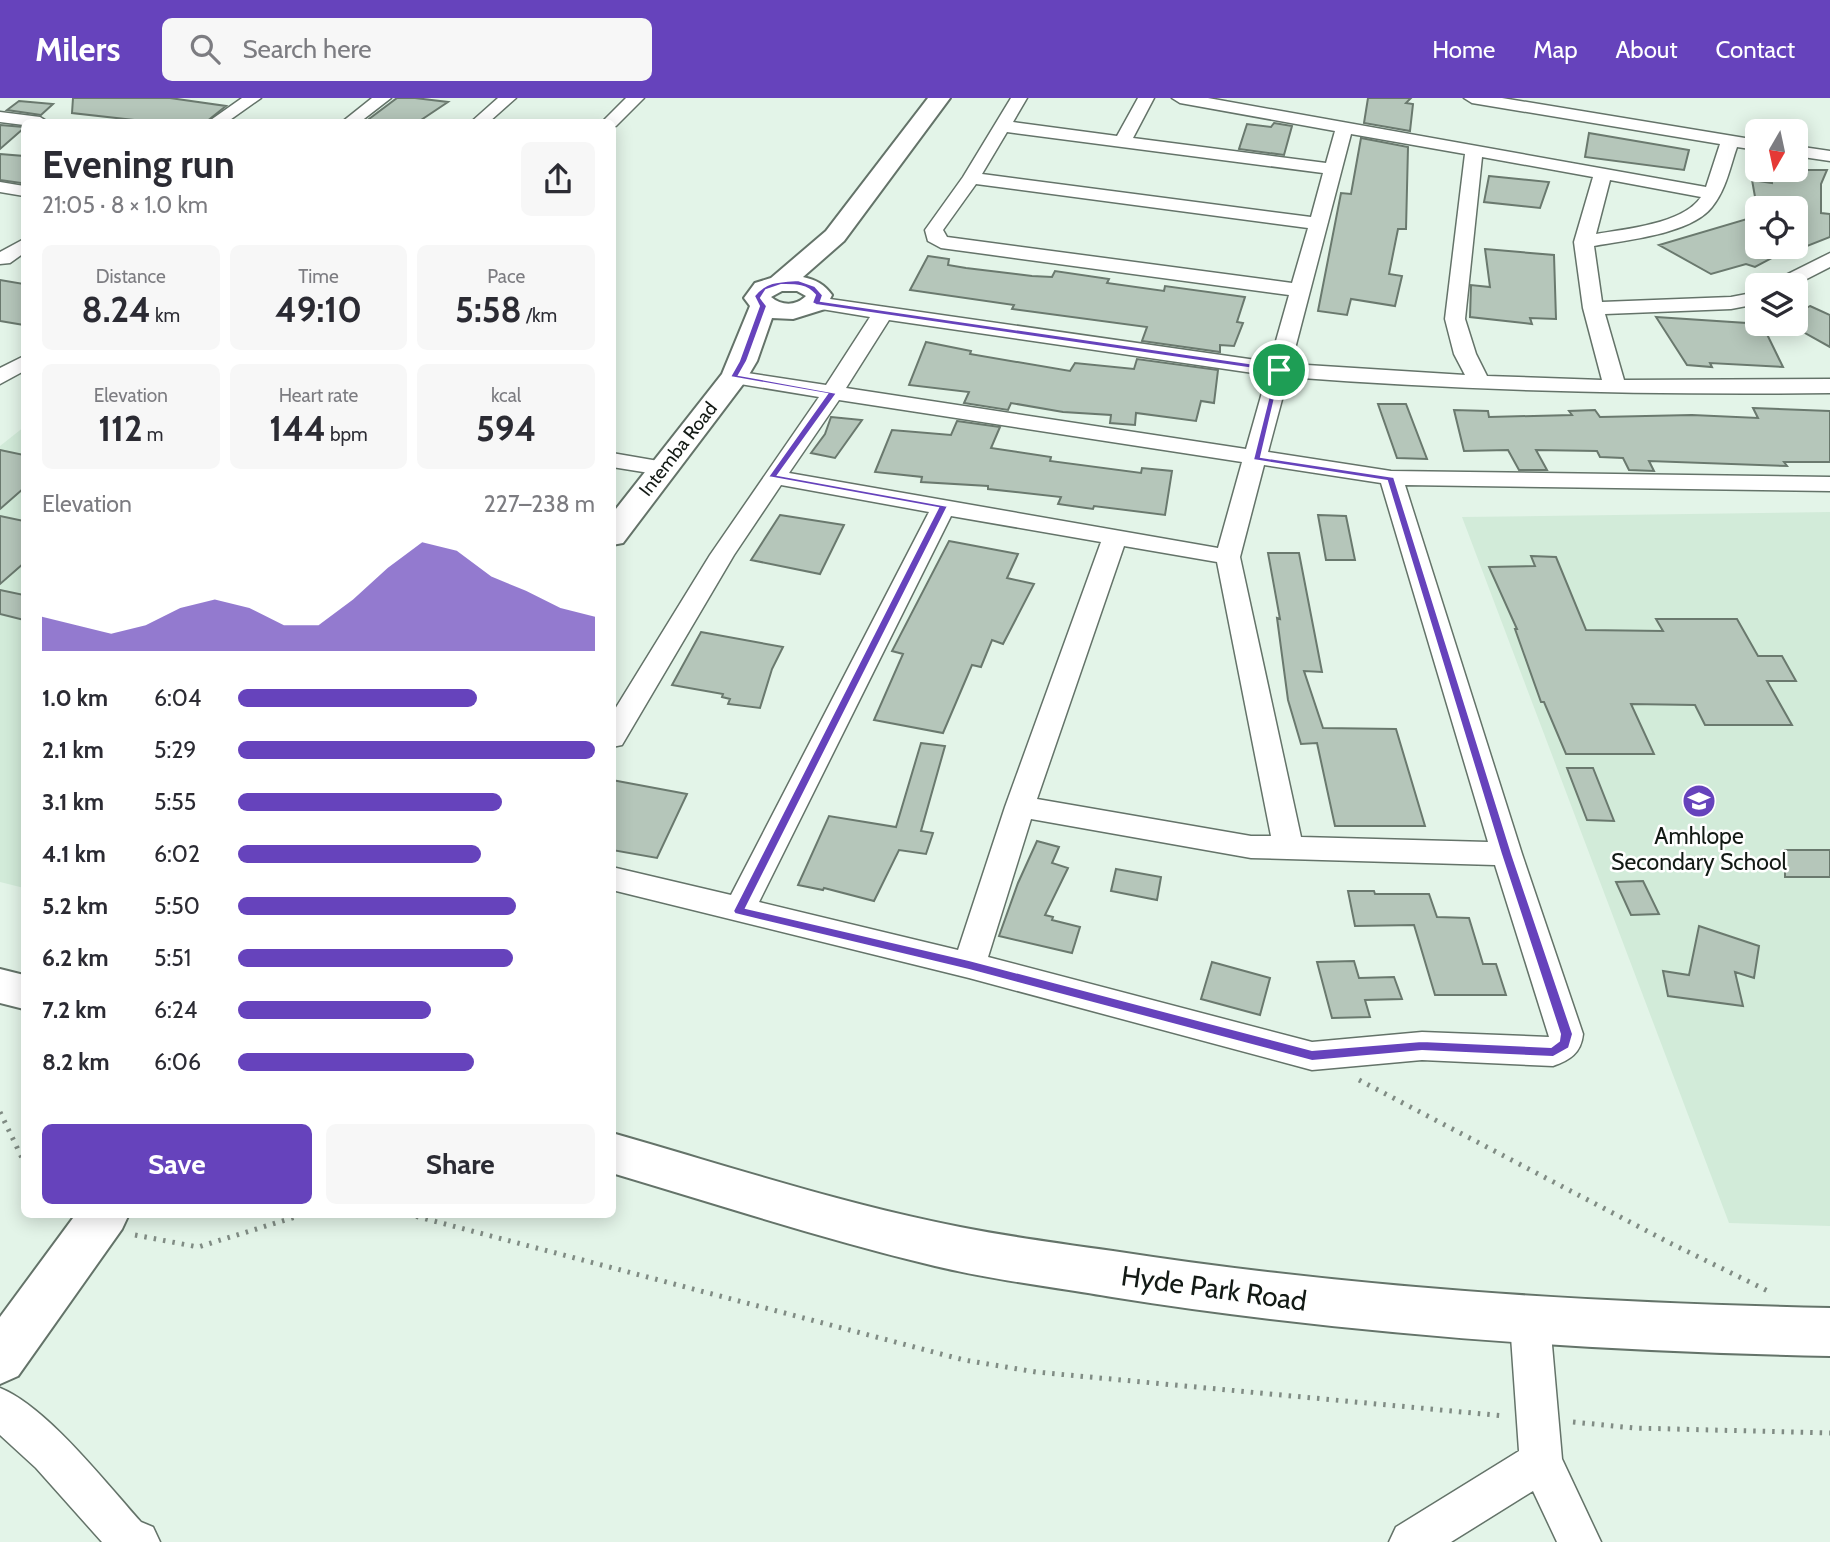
<!DOCTYPE html>
<meta charset="utf-8">
<style>
:root{--surface:#fff;--page:#f7f7f7;--text:#2b2b33;--muted:#7c7c81;--accent:#6643bc}
body{margin:0;font-family:Cabin,sans-serif;background:var(--page);color:var(--text);height:100vh;display:flex;flex-direction:column;font-size:26px;white-space:nowrap}
*{box-sizing:border-box;margin:0}
p{font-size:23px;color:var(--muted)}
.icon{flex:none;width:38px;height:38px;fill:none;stroke:currentColor;stroke-width:2;stroke-linecap:round;stroke-linejoin:round}
.map{position:relative;flex:1;overflow:hidden}
.sheet{position:absolute;left:21px;top:21px;width:595px;height:1099px;display:flex;flex-direction:column;background:var(--surface);border-radius:10px;box-shadow:0 4px 18px #0003}
.sheet>*{flex:none}
.needle{width:46px;rotate:189deg}
.fabs{position:absolute;left:1745px;top:21px;display:grid;gap:14px}
.fabs a{display:grid;place-items:center;width:63px;height:63px;border-radius:10px;background:var(--surface);box-shadow:0 4px 18px #0003;font-size:35px}
.pin{position:absolute;display:grid;place-items:center;width:60px;height:60px;color:#fff;margin:-30px;border:4px solid #fff;border-radius:50%;box-shadow:0 2px 7px #0007}
.round{display:grid;place-items:center;flex:none;width:74px;height:74px;border-radius:10px;background:var(--page)}
.summary{display:flex;align-items:center;justify-content:space-between;height:119px;padding:0 21px}
h1{font-size:38px;font-weight:800;line-height:52px}
.figures{display:grid;grid-template-columns:repeat(3,1fr);gap:10px;height:119px;padding:7px 21px}
.figures div{display:grid;align-content:center;border-radius:10px;background:var(--page);text-align:center}
.figures b{font-size:35px;font-weight:800}
.figures small{font-size:19px;font-weight:400}
.figures p{font-size:19px}
.chart{height:196px;padding:14px 21px}
.chart p{display:flex;justify-content:space-between}
.chart svg{width:100%;height:126px;margin-top:7px;fill:var(--accent);opacity:.7}
.button{display:flex;gap:14px;margin-top:auto;padding:14px 21px}
.button a{flex:1;height:80px;border-radius:10px;background:var(--accent);color:#fff;font-size:28px;font-weight:800;line-height:80px;text-align:center}
.button a+a{background:var(--page);color:var(--text)}
ul{padding:0 21px;list-style:none;font-size:23px}
li{display:grid;grid-template-columns:112px 84px 1fr;align-items:center;height:52px}
li i{height:18px;border-radius:9px;background:var(--accent)}
header{display:flex;align-items:center;gap:42px;box-sizing:border-box;height:98px;padding:0 35px;background:var(--accent);color:#fff}
header strong{font-size:33px}
nav{display:flex;gap:38px;margin-inline-start:auto;font-size:24px}
.search{width:490px;height:63px;background:var(--page);display:flex;align-items:center;gap:18px;box-sizing:border-box;padding:0 24px;border-radius:10px;color:var(--muted);font-size:26px}
.map>svg:first-child{display:block}
</style>
<header>
<strong>Milers</strong>
<div class="search"><svg class="icon" aria-label="search" viewBox="0 0 24 24"><circle cx="10" cy="10" r="6"/><path d="M15 15l6 6"/></svg>Search here</div>
<nav><a>Home</a><a>Map</a><a>About</a><a>Contact</a></nav>
</header>
<div class="map">
<svg width="1830" height="1444" viewBox="0 0 1830 1444">
<rect width="100%" height="100%" fill="#e3f4e8"/>
<path fill="#d2ebd9" d="M24 329V790L0 784V348Z
M1830 414V1128L1729 1125 1462 419Z"/>
<path fill="#b5c6ba" stroke="#6a796e" stroke-width="2" d="M73 0H170L226 8 206 24H152L72 15Z
M397 0H415L448 4 418 24H365Z
M1368 0H1411L1406 5 1413 6 1410 33 1364 25Z
M19 3 53 6 41 17 7 12Z
M1274 25 1292 28 1284 57 1239 51 1247 26 1271 29Z
M0 27 24 29V30L0 51Z
M1589 35 1689 52 1684 72 1585 59Z
M1361 40 1408 49 1406 131H1398L1389 176 1402 178 1395 208 1351 201 1347 217 1318 213 1341 95 1351 96Z
M0 56 24 58V83L21 85 0 82Z
M1771 72H1827L1821 86V115L1830 116V139L1792 154 1787 152 1755 169 1746 166 1711 176 1659 147 1757 118V149H1796V110H1757L1752 82 1772 85Z
M1489 78 1549 84 1540 110 1484 104Z
M1485 151 1554 157 1556 221 1530 220 1532 226 1470 219 1471 187 1490 189Z
M928 158 949 161 948 167 966 170 1032 178 1052 179 1055 173 1109 181 1107 185 1164 193 1165 188 1245 199 1237 224 1243 225 1234 248 1220 247V254L1142 243 1147 229 1012 211 1014 207 910 192Z
M0 182 24 186V227L0 223Z
M1810 208 1830 217V249L1796 230V216Z
M1656 219 1762 226 1783 269 1710 265 1712 269 1687 267Z
M926 244 971 253 970 256 1070 273 1075 265 1134 271 1137 261 1218 272 1214 305 1201 303 1196 323 1136 315 1135 327 1110 325 1111 317 1063 314 1011 305 1008 312 964 305 969 294 909 287Z
M1378 306H1406L1427 361 1397 360Z
M1753 310 1830 313V364H1784L1787 368 1649 363 1654 373 1629 372 1623 360 1600 359 1597 353 1536 352 1547 372H1519L1508 352 1464 353 1454 312 1488 313 1489 319 1572 317 1569 313 1595 312 1600 319 1692 317 1758 320Z
M831 319 862 322 835 360 811 355 825 336Z
M957 323 1000 329 991 350 1051 359 1050 363 1141 375 1142 370 1172 373 1165 417 1094 408 1093 411 1058 406 1061 399 988 391V388L921 384 922 379 875 374 892 332 951 337Z
M0 352 24 357V390L0 411Z
M780 417 844 427 820 476 751 462Z
M1318 417 1346 418 1355 462H1326Z
M0 418 24 423V465L0 486Z
M949 443 1018 456 1007 480 1034 486 1003 546 992 542 981 569 972 567 943 635 874 622 903 556 892 553Z
M1268 455H1299L1322 574 1304 573 1323 630 1396 631 1425 728H1335L1317 645 1301 646 1288 602 1277 520 1280 521Z
M1531 458 1556 459 1586 532 1663 533 1656 521H1737L1758 558H1782L1796 583H1767L1792 627H1705L1695 607 1631 606 1654 656H1566L1544 604H1541L1515 531H1517L1489 469 1535 468Z
M0 492 24 497V522L0 516Z
M701 534 783 549 772 571 760 610 728 606 730 601 722 599 723 596 672 587Z
M921 645 945 648 921 733 933 735 926 756 899 752 874 803 824 790 823 792 798 787 829 718 896 729Z
M1567 670H1593L1614 723 1587 722Z
M612 682 687 696 657 760 612 752Z
M1037 743 1059 749 1052 765 1068 770 1045 817 1053 819 1052 822 1080 829 1072 855 999 838 1018 785Z
M1785 752H1830V779H1785Z
M1116 771 1161 779 1157 802 1111 793Z
M1643 783 1659 816 1631 817 1616 784Z
M1348 793H1374L1375 796H1429L1437 819 1469 820 1483 866H1496L1506 897H1435L1414 827 1355 828Z
M1699 828 1759 848 1754 880 1735 874 1743 908 1668 898 1663 873 1689 877Z
M1354 863 1359 880 1394 879 1402 901 1365 902 1370 919 1332 920 1317 864Z
M1212 864 1270 880 1260 917 1201 901Z"/>
<g fill="none" stroke-linecap="round" stroke-linejoin="round">
<defs>
<path id="minor" d="M242 0H261L227 24H208Z
M372 0H391L360 24H342Z
M498 0H516L489 24H471Z
M626 0H644L616 28H612V24H602Z
M1011 0H1027L1013 24 1117 38 1138 0H1154L1133 40 1326 65 1335 33 1180 5 1172 0H1208L1706 89 1720 46 1472 5 1464 0H1502L1757 42V52L1737 49C1730 69 1726 92 1712 109 1691 136 1626 142 1594 148L1602 204 1731 199 1757 194V206L1731 211 1605 216 1624 282 1830 281V295C1649 297 1468 293 1288 279L1268 354 1391 373 1830 379V393L1405 387 1522 756 1583 936C1581 955 1570 962 1553 968L1422 962 1312 972 969 880 612 792V769L731 797 929 414 781 387 734 457 622 647 612 649V616L710 457 819 299 734 285 726 284 723 279 726 274 734 273 826 287 870 219 809 209 806 205 809 201 816 199 1270 264 1289 197 941 150 928 143 925 132 963 79ZM1007 34 1323 75 1311 119 982 76ZM1351 36 1465 56 1445 221 1454 256 1465 277 1291 266ZM1482 59 1593 79 1574 144 1583 210 1602 282 1487 278 1476 256 1465 221ZM1610 82 1701 99C1683 126 1625 131 1596 136ZM976 86 1308 130 1292 185 947 139 943 132ZM889 222 1267 277 1246 351 846 290ZM839 302 1242 364 1218 450 789 375ZM1264 367 1381 385 1488 744 1301 739 1240 459ZM951 418 1101 444 1005 709 958 852 759 804ZM1124 448 1217 464 1271 738H1251L1037 701ZM1031 721 1251 760 1495 767 1549 939 1422 934 1312 944 988 859Z
M0 14 40 19 48 24H24V27L0 24Z
M1796 48 1830 53V63L1796 58Z
M0 84 24 88V98L0 94Z
M24 141V155L10 165 0 166V154Z
M1830 155V169L1795 187H1771L1774 183Z
M24 258V273L0 286V270Z
M612 355 670 365 674 370 670 375 662 377 612 369Z
M1530 1206 1544 1211 1550 1224 1562 1361 1601 1444H1557L1533 1393 1451 1444H1389L1396 1429 1519 1353 1510 1224 1516 1211Z
M0 1290C47 1309 106 1385 141 1424L153 1429 160 1444H102L36 1370 0 1337Z"/>
<path id="tertiary" d="M928 0H950L844 143 803 179C816 182 824 186 832 197L825 211 793 221 772 220 757 263 744 285 623 445 612 447V416L722 276 750 208 744 200 755 185 771 180 826 133ZM782 193H797L806 198C796 208 782 208 771 199Z
M0 871 24 877V911L0 905Z
M612 1035C728 1068 842 1106 960 1129 1011 1139 1062 1146 1113 1153 1351 1190 1590 1205 1830 1210V1258C1589 1253 1350 1237 1112 1199 1053 1189 993 1182 935 1168 826 1142 720 1107 612 1075Z
M76 1116H129L122 1131 18 1278 0 1286V1219Z"/>
</defs>
<use href="#minor" stroke="#647369" stroke-width="3"/>
<use href="#tertiary" stroke="#647369" stroke-width="4"/>
<path stroke="#808c84" stroke-width="5" stroke-dasharray="2.5 7" stroke-linecap="butt" d="M1359 982 1670 1145 1768 1193
M0 1014 24 1064
M407 1116 964 1262 1036 1274 1505 1318
M135 1137 198 1149 305 1116
M1573 1324 1634 1330 1830 1335"/>
<use href="#minor" fill="#fff" fill-rule="evenodd"/>
<use href="#tertiary" fill="#fff" fill-rule="evenodd"/>
</g>
<path fill="#6643bc" stroke="#fff" stroke-width="2" fill-rule="evenodd" d="M798 182 815 188 823 197 821 203 1282 270 1261 359 1394 379 1512 756 1573 936 1569 950 1553 959 1422 953 1312 963 969 872 735 816 733 813 938 410 768 379 827 296 730 279 739 263 759 208 754 198C765 183 780 183 798 182ZM781 187C794 187 806 186 815 197L812 205 816 207 1275 274 1253 362 1387 383 1501 756 1560 936 1559 943 1551 949 1422 943 1312 952 969 862 746 810 948 408 778 377 837 295 739 277 747 263 767 208 761 200 766 192Z"/>
<defs>
<symbol id="school-disc" viewBox="-11 -11 22 22"><circle r="9.5" fill="#6643bc" stroke="#fff"/><path d="M0-5L7-2L0 1L-7-2ZM-4 1L0 2.5L4 1V4Q0 6-4 4Z" fill="#fff"/></symbol>
</defs>
<g fill-rule="evenodd">
<use href="#school-disc" x="1680" y="684" width="38" height="38"/>
</g>
<g text-anchor="middle" dominant-baseline="central" stroke-width="5" stroke-linejoin="round" paint-order="stroke">
<g font-size="19" fill="#131a15" stroke="#fff">
<text transform="translate(678 351) rotate(-52)">Intemba Road</text>
</g>
<g font-size="23" fill="#131a15" stroke="#fff">
<text x="1699" y="738">Amhlope<tspan x="1699" dy="26">Secondary School</tspan></text>
</g>
<g font-size="28" fill="#131a15" stroke="#fff">
<text transform="translate(1214 1190) rotate(8)">Hyde Park Road</text>
</g>
</g>
</svg>
<div class="fabs">
<a><svg class="needle" viewBox="-14 -14 28 28"><path d="M0-13l5 13h-10z" fill="#e53935"/><path d="M0 13l5-13h-10z" fill="#7c7c81"/></svg></a>
<a><svg class="icon" aria-label="locate" viewBox="0 0 24 24"><circle cx="12" cy="12" r="6"/><path d="M12 2v4M12 18v4M2 12h4M18 12h4"/></svg></a>
<a><svg class="icon" aria-label="layers" viewBox="0 0 24 24"><path d="M12 4l9 5-9 5-9-5zM3 14l9 5 9-5"/></svg></a>
</div>
<div class="pin" style="left:1279px;top:272px;background:#1e9e55"><svg class="icon" aria-label="arrive" viewBox="0 0 24 24"><path d="M6 21V4h12l-3 4 3 4H6"/></svg></div>
<section class="sheet">
<div class="summary"><div><h1>Evening run</h1><p>21:05 · 8 × 1.0 km</p></div><a class="round"><svg class="icon" aria-label="share" viewBox="0 0 24 24"><path d="M12 15V3M7 8l5-5 5 5M5 13v7h14v-7"/></svg></a></div>
<div class="figures">
<div><p>Distance</p><b>8.24<small> km</small></b></div>
<div><p>Time</p><b>49:10</b></div>
<div><p>Pace</p><b>5:58<small> /km</small></b></div>
</div>
<div class="figures">
<div><p>Elevation</p><b>112<small> m</small></b></div>
<div><p>Heart rate</p><b>144<small> bpm</small></b></div>
<div><p>kcal</p><b>594</b></div>
</div>
<div class="chart"><p><span>Elevation</span>227–238 m</p>
<svg viewBox="0 0 160 44" preserveAspectRatio="none"><path d="M0 44V32L10 35L20 38L30 35L40 29L50 26L60 29L70 35L80 35L90 26L100 15L110 6L120 9L130 18L140 23L150 29L160 32V44z"/></svg>
</div>
<ul>
<li><b>1.0 km</b>6:04<i style="width:67%"></i></li>
<li><b>2.1 km</b>5:29<i style="width:100%"></i></li>
<li><b>3.1 km</b>5:55<i style="width:74%"></i></li>
<li><b>4.1 km</b>6:02<i style="width:68%"></i></li>
<li><b>5.2 km</b>5:50<i style="width:78%"></i></li>
<li><b>6.2 km</b>5:51<i style="width:77%"></i></li>
<li><b>7.2 km</b>6:24<i style="width:54%"></i></li>
<li><b>8.2 km</b>6:06<i style="width:66%"></i></li>
</ul>
<div class="button"><a>Save</a><a>Share</a></div>
</section>
</div>
